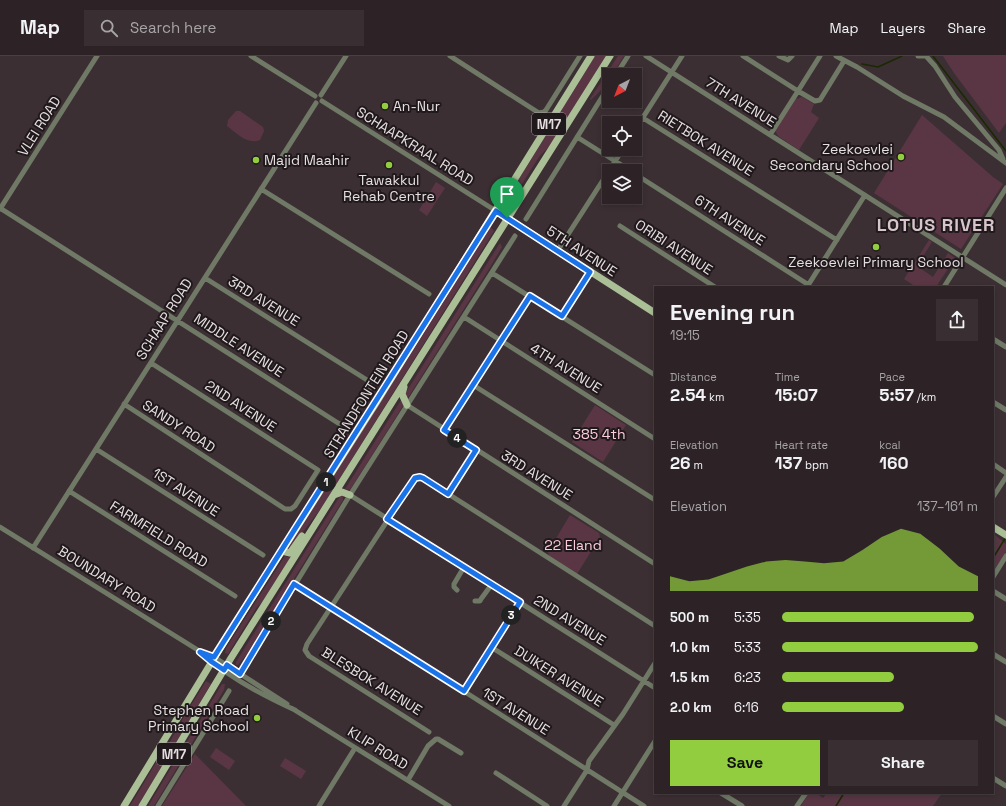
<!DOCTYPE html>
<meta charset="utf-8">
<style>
:root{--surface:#2d2326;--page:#392f32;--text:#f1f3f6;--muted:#a7a4a7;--line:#484043;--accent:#91cd3f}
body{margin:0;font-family:"Space Grotesk",sans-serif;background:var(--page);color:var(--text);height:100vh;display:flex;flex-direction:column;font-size:15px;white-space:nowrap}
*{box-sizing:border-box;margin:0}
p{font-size:13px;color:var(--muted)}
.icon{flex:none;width:22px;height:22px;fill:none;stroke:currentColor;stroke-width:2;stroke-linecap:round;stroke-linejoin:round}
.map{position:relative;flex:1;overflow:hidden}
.details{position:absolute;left:654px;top:230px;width:340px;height:508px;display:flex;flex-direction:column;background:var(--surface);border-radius:0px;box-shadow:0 2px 6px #0003,0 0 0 1px var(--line)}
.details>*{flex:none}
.needle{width:26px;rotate:222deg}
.controls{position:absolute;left:602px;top:12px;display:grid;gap:8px}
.controls a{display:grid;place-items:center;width:40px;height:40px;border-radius:0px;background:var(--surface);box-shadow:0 2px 6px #0003,0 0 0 1px var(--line);font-size:20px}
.pin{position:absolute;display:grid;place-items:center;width:34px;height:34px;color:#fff;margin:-41px -17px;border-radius:50% 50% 50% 0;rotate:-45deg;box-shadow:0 0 4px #0007}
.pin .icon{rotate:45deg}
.km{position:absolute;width:20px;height:20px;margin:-10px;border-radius:50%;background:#222;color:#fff;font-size:11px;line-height:20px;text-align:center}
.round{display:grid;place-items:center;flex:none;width:42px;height:42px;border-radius:0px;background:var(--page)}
.headline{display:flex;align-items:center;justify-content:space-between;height:68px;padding:0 16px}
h1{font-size:22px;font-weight:700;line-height:30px}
.stats{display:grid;grid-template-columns:repeat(3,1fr);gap:6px;height:68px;padding:4px 16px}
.stats div{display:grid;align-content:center}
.stats b{font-size:17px;font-weight:700}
.stats small{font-size:11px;font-weight:400}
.stats p{font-size:11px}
.chart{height:112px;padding:8px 16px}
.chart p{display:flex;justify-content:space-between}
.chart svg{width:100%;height:72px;margin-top:4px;fill:var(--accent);opacity:.7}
.primary-button{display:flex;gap:8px;margin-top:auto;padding:8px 16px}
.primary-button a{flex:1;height:46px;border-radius:0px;background:var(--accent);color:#111;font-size:16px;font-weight:700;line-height:46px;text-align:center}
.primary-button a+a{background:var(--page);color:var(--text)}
ul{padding:0 16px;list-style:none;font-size:13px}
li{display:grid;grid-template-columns:64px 48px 1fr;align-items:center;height:30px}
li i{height:10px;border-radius:5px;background:var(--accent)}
header{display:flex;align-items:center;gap:24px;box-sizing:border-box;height:56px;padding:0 20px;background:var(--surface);border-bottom:1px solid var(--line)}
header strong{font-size:19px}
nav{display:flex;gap:22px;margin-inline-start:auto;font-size:14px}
.search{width:280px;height:36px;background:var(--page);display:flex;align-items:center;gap:10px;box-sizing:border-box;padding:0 14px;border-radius:0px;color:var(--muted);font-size:15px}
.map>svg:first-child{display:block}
</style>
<header>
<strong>Map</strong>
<div class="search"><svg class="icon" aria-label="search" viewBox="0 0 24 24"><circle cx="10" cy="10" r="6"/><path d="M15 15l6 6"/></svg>Search here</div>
<nav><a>Map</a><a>Layers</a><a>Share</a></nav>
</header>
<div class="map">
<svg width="1006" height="750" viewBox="0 0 1006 750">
<rect width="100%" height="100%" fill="#3c2f33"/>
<path fill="#5a3644" d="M595 0H607L552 87 539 101 510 147 507 145 508 141Z
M618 0H624L612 19H609C609 28 597 38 591 44L590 43Z
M943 0H1006V67L999 77 954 17Z
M802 41 814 48 811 56 819 62 799 94 778 80 775 74 796 43Z
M236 55H240L263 71 264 75 260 84C248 89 236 77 227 70L228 64Z
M922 59 993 121 1003 128 961 193 874 137Z
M436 126 445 132 427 160 419 154Z
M490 171 494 175 322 451 291 492 287 493Z
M929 184 932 186 917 210 933 221 948 197 955 202 936 231H916L904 223Z
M500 187 502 191 489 213 350 434 345 433Z
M595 349 626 369 603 406 572 386Z
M340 440H343V444L247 598 238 609H236V606Z
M570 459 599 477 600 481 577 518 549 500 548 496Z
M995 479 1006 488V496L993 516V482Z
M295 496 263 545 257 551 228 598 225 597 226 592 285 500 288 501Z
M206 625 211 628 138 750H130L157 705 163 699 173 680 182 666V664Z
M222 628H225L224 634 154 750H148Z
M216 692 235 705 229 714 210 701Z
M195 698 246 750H162Z
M285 702 306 715 301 723 280 710Z
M809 737H816L823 742 827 737H942L933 750H801Z"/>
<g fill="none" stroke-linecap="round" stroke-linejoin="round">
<path stroke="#192a00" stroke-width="1.5" d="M933 0 1006 95
M862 8 878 11 902 0
M993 502 1006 481
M836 750 844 737"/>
<path stroke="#6f7966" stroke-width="5" d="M251 0 315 40
M450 0 539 57 544 56 546 54 580 0
M646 0 1006 229
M743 0 798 35 770 79
M779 0 788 4 792 0
M820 0 798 35 815 45 820 44 844 5
M836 0 857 11 903 40 944 61 1006 107
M918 0H926L935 10 955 41 999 94 1003 103
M616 19 628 0
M321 39 346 0
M322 45 496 155
M643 62 837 184
M635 74 682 0
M577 81 631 115
M635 118 812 231
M261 133 429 238
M0 152 338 367 344 369 349 365 369 334 370 329 367 324 205 222
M0 153 97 0
M526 163 609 30
M620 170 715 231
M558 194 623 93
M492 217 655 319
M807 231 865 139
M944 231 1006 132
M562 260 590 216
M464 261 655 383
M993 283 1006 291
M473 329 655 444
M993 346 1006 354
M124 348 285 453H291L295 450 318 414 151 307
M407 349 655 508
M445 374 530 240
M96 393 263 499
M993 408 1006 417
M69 435 235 540
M448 438 476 394
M350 439 655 632
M993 441 1006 421
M0 471 201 596C225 619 264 640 295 654
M33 492 316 47
M993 521 1006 500
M294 527 644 750
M457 534 454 531V528L464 511
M993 535 1006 543
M475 545H480L481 543 492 528
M491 591 614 669
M203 597 214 601 287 648
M993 598 1006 606
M240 618 350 439 515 180
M463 635 520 546
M293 653 449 750
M993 660 1006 668
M429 676 309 600 305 594 307 588 415 422 420 421 428 425 655 570
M496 717 547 750
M993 722 1006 730
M408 724 428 690 436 683H438L461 697
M721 737 742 750
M158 750 229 635
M319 750 355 692
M564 750 587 714 589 705 623 658 655 607
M614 750 655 685
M797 750 806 737"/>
<path stroke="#abbf97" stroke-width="7" d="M496 155 655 257
M404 331 402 338 407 349
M334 439 342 436 350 439
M993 471 1006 479
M282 495 290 497 302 480
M124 750 219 594 376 347 591 0
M142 750 231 602 610 0"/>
</g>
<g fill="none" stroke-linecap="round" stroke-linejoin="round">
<defs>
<path id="route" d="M496 155 590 216 562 260 530 240 444 374 476 394 448 438 423 422 420 421 415 422 387 463 520 546 464 635 294 528 240 618 227 609 224 614 212 606 200 596 214 601Z"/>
</defs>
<use href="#route" stroke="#fff" stroke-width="8"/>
<use href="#route" stroke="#1a73e8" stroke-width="5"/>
</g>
<g fill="#91cd3f" stroke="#1f191b" stroke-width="1.5">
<circle cx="385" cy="50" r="4"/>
<circle cx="901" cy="101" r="4"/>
<circle cx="256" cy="104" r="4"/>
<circle cx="389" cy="109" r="4"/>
<circle cx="876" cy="191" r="4"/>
<circle cx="257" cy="662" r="4"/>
</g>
<g text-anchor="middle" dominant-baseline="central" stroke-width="4" stroke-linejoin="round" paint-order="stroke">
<g fill="#1f191b" stroke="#aba3a6" stroke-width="1">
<rect x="532" y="57" width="34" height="22" rx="3"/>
<rect x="157" y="687" width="34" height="22" rx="3"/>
</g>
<g font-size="13" font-weight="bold" fill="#e7dee1">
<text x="549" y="68">M17</text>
<text x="174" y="698">M17</text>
</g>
<g font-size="14" fill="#e7dee1" stroke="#1f191b">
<text transform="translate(741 46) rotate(32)">7TH AVENUE</text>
<text transform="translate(39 70) rotate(-58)">VLEI ROAD</text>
<text transform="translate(706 87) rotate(32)">RIETBOK AVENUE</text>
<text transform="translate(415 90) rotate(32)">SCHAAPKRAAL ROAD</text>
<text transform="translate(730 164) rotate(33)">6TH AVENUE</text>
<text transform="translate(674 191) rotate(33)">ORIBI AVENUE</text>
<text transform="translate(582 195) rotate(33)">5TH AVENUE</text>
<text transform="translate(264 245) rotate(32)">3RD AVENUE</text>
<text transform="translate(164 263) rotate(-58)">SCHAAP ROAD</text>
<text transform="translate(239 289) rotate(33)">MIDDLE AVENUE</text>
<text transform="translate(566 312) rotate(32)">4TH AVENUE</text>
<text transform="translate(366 338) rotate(-58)">STRANDFONTEIN ROAD</text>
<text transform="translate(241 350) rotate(33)">2ND AVENUE</text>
<text transform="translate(179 370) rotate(33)">SANDY ROAD</text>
<text transform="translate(537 419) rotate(32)">3RD AVENUE</text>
<text transform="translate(186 436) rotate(33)">1ST AVENUE</text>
<text transform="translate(159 478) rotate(32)">FARMFIELD ROAD</text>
<text transform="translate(107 523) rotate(32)">BOUNDARY ROAD</text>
<text transform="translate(570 564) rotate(32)">2ND AVENUE</text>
<text transform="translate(559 620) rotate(32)">DUIKER AVENUE</text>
<text transform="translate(372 625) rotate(32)">BLESBOK AVENUE</text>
<text transform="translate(516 655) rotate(32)">1ST AVENUE</text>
<text transform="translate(378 692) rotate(32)">KLIP ROAD</text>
</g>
<g font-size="14" fill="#e7dee1" stroke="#1f191b" text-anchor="start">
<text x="393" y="50">An-Nur</text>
<text x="893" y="93" text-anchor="end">Zeekoevlei<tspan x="893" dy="16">Secondary School</tspan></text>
<text x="264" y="104">Majid Maahir</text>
<text x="389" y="124" text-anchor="middle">Tawakkul<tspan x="389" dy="16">Rehab Centre</tspan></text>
<text x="876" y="206" text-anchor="middle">Zeekoevlei Primary School</text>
<text x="249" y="654" text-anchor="end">Stephen Road<tspan x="249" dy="16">Primary School</tspan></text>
</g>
<g font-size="14" fill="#feccde" stroke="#1f191b">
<text x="599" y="378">385 4th</text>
<text x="573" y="489">22 Eland</text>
</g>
<g font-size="18" font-weight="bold" letter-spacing="1" fill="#d7c5cb" stroke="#1f191b">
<text x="936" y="168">LOTUS RIVER</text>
</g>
</g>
</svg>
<div class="controls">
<a><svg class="needle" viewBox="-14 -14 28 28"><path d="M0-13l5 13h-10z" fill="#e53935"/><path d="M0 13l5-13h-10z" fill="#a7a4a7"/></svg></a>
<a><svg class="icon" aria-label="locate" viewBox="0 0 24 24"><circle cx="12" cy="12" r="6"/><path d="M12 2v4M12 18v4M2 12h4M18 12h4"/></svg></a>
<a><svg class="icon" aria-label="layers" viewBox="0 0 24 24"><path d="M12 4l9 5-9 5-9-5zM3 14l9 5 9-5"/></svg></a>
</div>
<div class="pin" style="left:507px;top:162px;background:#1e9e55"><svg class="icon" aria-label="arrive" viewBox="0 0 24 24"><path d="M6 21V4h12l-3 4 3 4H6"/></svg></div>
<b class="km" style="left:326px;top:426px">1</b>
<b class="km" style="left:271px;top:565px">2</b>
<b class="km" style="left:511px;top:559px">3</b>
<b class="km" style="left:457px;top:382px">4</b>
<section class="details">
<div class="headline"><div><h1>Evening run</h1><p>19:15</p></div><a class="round"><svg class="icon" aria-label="share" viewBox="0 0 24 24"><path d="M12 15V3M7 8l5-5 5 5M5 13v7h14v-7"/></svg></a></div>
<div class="stats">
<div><p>Distance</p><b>2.54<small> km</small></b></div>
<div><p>Time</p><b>15:07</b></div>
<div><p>Pace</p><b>5:57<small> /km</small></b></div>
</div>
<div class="stats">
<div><p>Elevation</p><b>26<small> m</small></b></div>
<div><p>Heart rate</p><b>137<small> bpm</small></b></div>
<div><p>kcal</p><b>160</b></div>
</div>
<div class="chart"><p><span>Elevation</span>137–161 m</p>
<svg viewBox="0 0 160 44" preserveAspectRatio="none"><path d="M0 44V35L10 38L20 37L30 33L40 29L50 26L60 25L70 26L80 27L90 26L100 19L110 11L120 6L130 9L140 18L150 29L160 35V44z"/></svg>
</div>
<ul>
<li><b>500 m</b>5:35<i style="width:98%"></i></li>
<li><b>1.0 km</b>5:33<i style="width:100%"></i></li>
<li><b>1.5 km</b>6:23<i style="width:57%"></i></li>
<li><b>2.0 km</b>6:16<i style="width:62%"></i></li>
</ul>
<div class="primary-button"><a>Save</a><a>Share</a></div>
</section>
</div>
